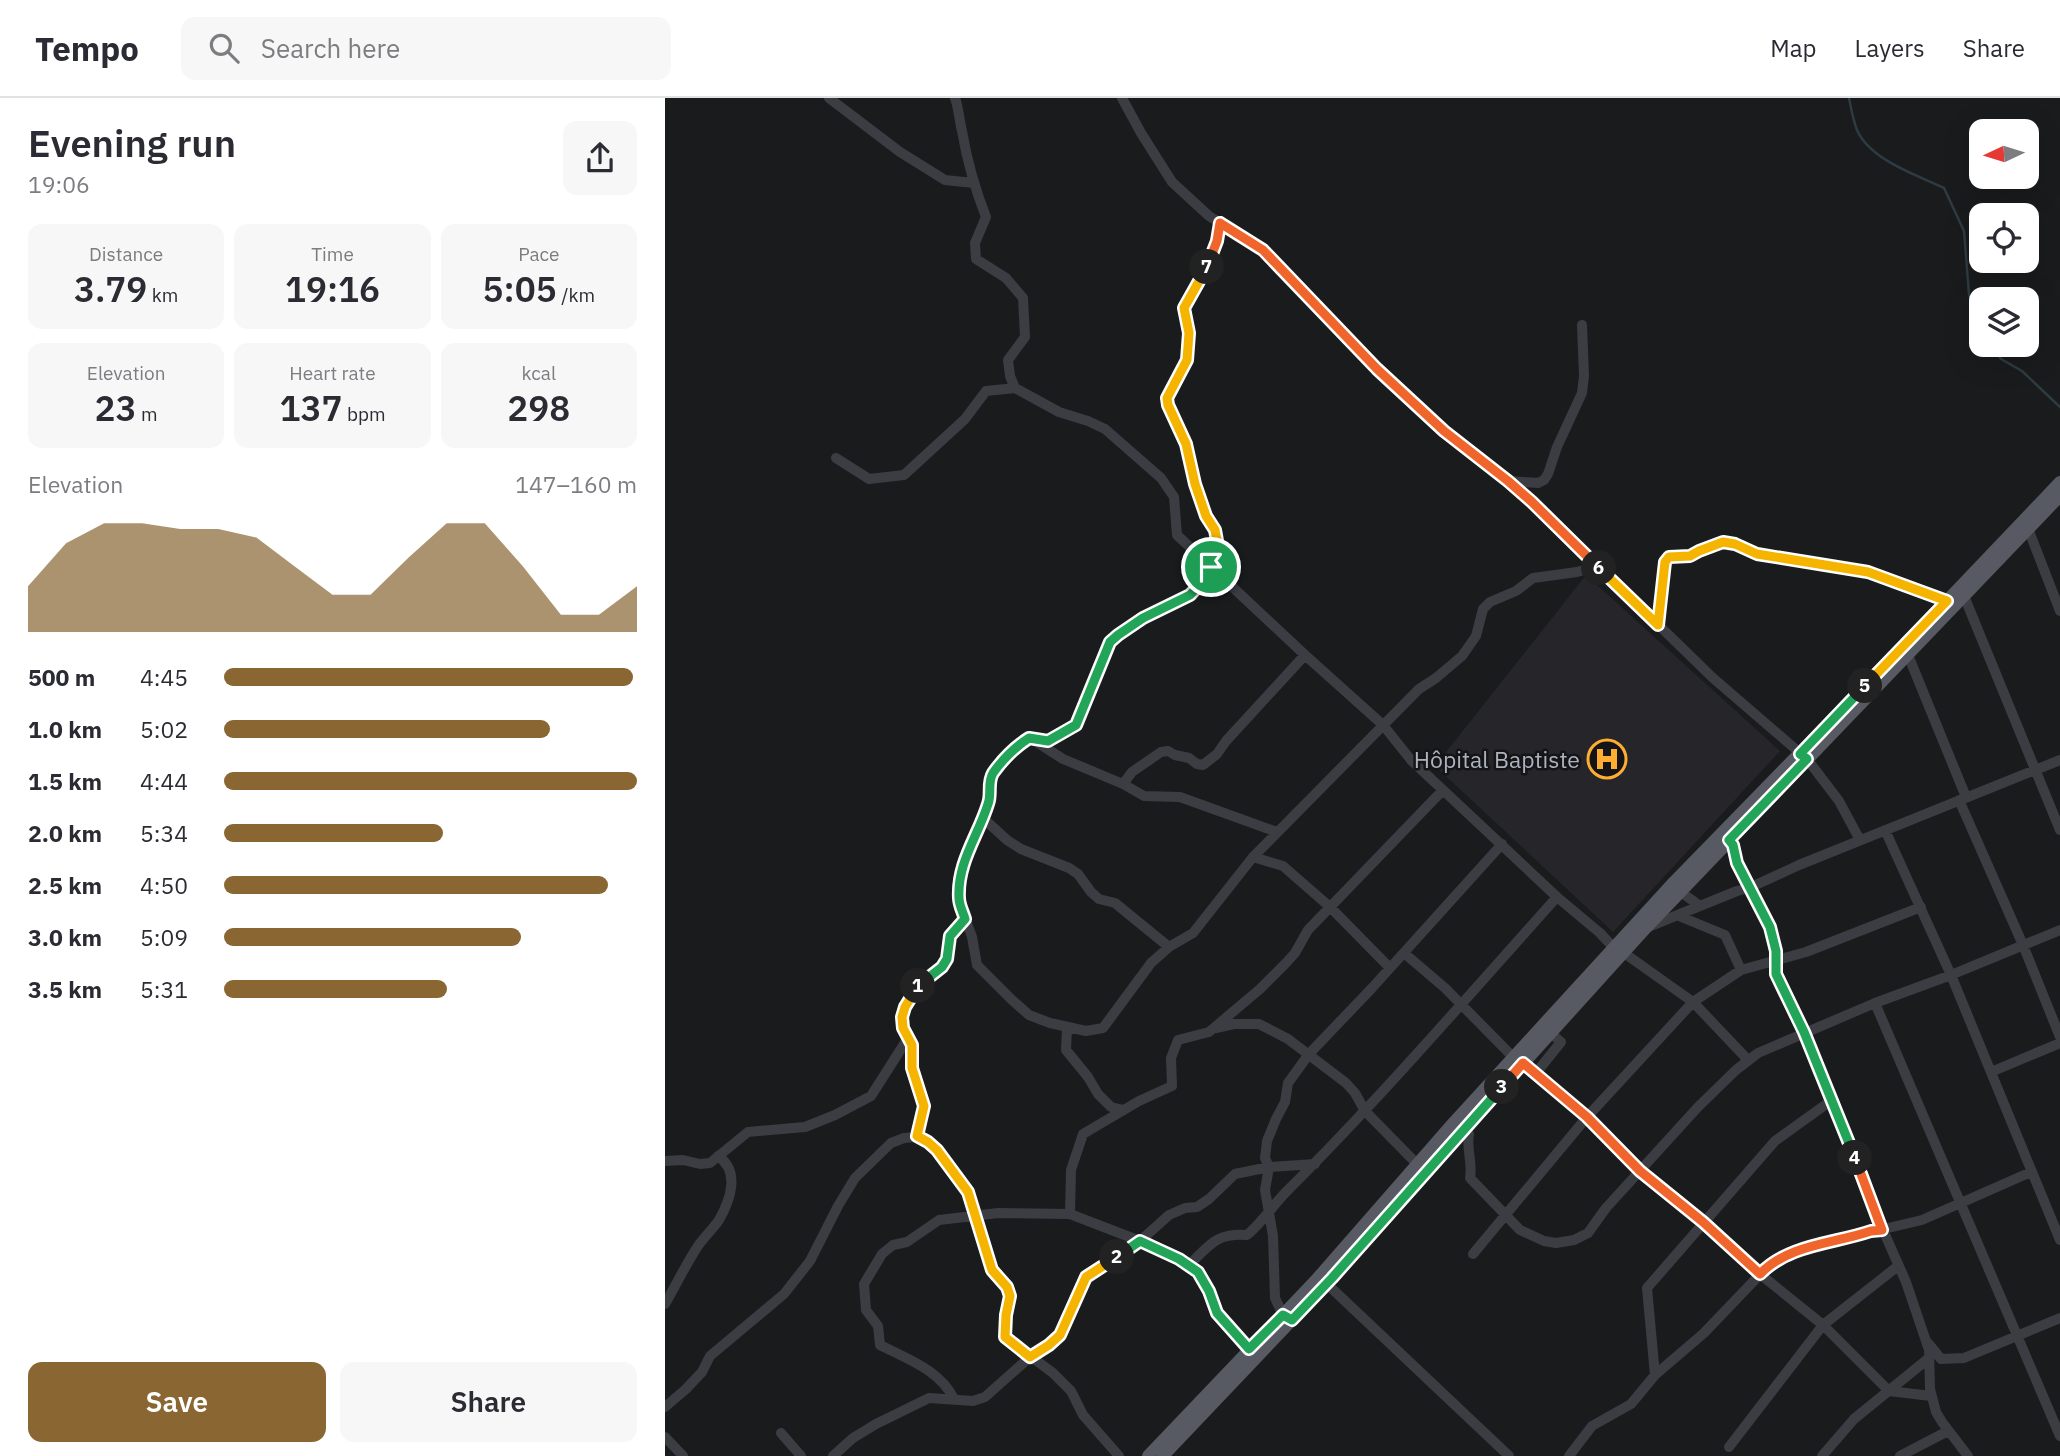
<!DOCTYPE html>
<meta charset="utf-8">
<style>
:root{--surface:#fff;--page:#f7f7f7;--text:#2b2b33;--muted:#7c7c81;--line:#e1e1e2;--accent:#8a6633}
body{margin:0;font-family:"IBM Plex Sans",sans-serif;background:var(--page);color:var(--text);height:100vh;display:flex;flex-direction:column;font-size:26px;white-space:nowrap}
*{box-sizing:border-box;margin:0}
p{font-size:23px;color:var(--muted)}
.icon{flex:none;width:38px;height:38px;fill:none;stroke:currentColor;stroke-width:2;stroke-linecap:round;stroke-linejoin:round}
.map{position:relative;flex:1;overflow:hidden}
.side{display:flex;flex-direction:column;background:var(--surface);width:665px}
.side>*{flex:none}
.needle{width:46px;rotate:266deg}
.buttons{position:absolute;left:1304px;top:21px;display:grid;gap:14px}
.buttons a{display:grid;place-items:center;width:70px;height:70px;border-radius:14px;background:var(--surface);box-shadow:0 7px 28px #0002;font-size:35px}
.pin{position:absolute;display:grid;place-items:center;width:60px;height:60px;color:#fff;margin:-30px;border:4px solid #fff;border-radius:50%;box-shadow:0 2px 7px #0007}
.km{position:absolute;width:35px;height:35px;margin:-18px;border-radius:50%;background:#222;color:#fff;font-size:19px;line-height:35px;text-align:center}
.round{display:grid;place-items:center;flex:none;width:74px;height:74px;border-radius:14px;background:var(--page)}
.summary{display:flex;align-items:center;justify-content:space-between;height:119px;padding:0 28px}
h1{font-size:38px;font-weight:600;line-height:52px}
.figures{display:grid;grid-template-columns:repeat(3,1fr);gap:10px;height:119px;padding:7px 28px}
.figures div{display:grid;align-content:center;border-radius:14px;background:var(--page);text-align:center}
.figures b{font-size:35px;font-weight:600}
.figures small{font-size:19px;font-weight:400}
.figures p{font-size:19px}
.chart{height:196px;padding:14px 28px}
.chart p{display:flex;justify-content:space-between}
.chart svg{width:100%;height:126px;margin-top:7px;fill:var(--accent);opacity:.7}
.button{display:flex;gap:14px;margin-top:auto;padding:14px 28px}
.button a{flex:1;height:80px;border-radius:14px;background:var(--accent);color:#fff;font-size:28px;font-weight:600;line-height:80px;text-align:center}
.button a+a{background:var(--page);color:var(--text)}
ul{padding:0 28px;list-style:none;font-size:23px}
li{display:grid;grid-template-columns:112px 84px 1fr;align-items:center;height:52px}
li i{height:18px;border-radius:9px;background:var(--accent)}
header{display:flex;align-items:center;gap:42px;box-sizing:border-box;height:98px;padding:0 35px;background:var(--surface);border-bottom:2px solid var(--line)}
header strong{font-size:33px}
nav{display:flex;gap:38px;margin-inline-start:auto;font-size:24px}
.search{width:490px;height:63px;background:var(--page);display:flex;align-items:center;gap:18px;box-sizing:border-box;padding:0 24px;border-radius:14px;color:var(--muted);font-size:26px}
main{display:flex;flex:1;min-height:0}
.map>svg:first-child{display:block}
</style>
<header>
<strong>Tempo</strong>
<div class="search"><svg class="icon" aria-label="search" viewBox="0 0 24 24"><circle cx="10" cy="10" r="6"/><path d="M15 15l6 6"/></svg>Search here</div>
<nav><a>Map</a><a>Layers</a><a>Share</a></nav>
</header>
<main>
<section class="side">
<div class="summary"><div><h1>Evening run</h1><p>19:06</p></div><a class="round"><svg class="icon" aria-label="share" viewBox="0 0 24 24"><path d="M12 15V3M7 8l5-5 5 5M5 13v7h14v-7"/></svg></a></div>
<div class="figures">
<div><p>Distance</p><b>3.79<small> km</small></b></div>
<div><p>Time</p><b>19:16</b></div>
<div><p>Pace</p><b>5:05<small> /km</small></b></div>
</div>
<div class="figures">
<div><p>Elevation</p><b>23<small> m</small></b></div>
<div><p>Heart rate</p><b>137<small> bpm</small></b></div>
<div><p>kcal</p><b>298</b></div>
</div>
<div class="chart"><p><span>Elevation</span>147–160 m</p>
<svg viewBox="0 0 160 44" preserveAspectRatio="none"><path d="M0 44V28L10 13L20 6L30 6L40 8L50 8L60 11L70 21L80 31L90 31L100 18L110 6L120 6L130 21L140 38L150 38L160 28V44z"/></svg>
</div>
<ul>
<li><b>500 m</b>4:45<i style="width:99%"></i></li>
<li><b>1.0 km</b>5:02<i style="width:79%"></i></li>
<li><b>1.5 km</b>4:44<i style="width:100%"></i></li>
<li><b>2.0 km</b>5:34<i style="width:53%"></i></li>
<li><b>2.5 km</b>4:50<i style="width:93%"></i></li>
<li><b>3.0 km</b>5:09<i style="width:72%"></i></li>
<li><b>3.5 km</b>5:31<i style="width:54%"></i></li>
</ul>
<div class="button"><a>Save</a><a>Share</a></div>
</section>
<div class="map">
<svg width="1395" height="1358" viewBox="0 0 1395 1358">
<rect width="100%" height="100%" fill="#1a1b1d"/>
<path fill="#26262a" d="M921 477 1115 653 948 834 770 668Z"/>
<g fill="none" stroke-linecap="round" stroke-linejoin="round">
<path stroke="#2f3b42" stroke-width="2.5" d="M1184 0C1186 10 1188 22 1192 32 1205 62 1252 77 1279 90L1299 133 1304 196 1316 235
M1325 247 1336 261 1357 273 1395 309"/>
<path stroke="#3b3d42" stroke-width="10" d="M164 0 235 54 280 82 309 85
M290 0C294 11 294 21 297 33 302 62 310 91 321 119L310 145 311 161 341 180 358 200 360 239 343 262 345 278 350 290 394 314 423 323 440 331 496 380 509 399 512 437 640 557 718 627 746 662 892 799 935 835 949 850 959 855 1028 904 1083 962
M457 0 476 35 507 84 544 118 598 152 712 271 759 316 800 351 843 383 867 404 1048 580 1142 661 1174 703 1195 742
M555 125 552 143 542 168 519 210 524 235 522 262 502 300 503 307 521 347 530 386 541 418 550 432 553 448 538 483 525 497 478 520 453 537 445 545 411 627 384 643 364 640 345 655 326 678 324 691 325 703 303 750 296 777 293 801 307 839 312 867 347 902 364 917 385 925 421 933 438 930 486 865 504 849 528 835 588 759 754 591 771 580 797 558 811 538 818 511 825 504 851 493 868 480 912 474 932 468
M171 360 204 381 239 377 300 321 321 293 350 290
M843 383 873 385 879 382 883 376 892 349 917 295 919 278 917 227
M1364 433 1395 513
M1299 498 1395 732
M993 527 1000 464 1004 459H1025L1034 453 1058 444 1070 446 1092 456 1203 474 1282 503
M1243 557 1301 699
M370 643 398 661 458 686 467 674 496 654 503 653 510 657 524 660 532 666 538 667 552 656 561 643 640 557
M458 686 479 698 515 699 612 734
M1294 702 1358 847 1395 939
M318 720 342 742 356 751 404 770 413 776 426 794 434 801 450 805 504 849
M1220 732 1286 877 1395 1142
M1064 742 1068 747 1072 765 1105 829 1111 853V876L1139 934 1218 1132 1241 1184 1264 1252 1265 1291 1271 1314 1277 1324 1303 1358
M588 759 618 768 665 809 725 870
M1009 789 1035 808
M1014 818 1060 837 1076 872
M983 829 1072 793 1084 790 1134 767 1395 662
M739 855 780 890 848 959
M1210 905 1395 1338
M402 930 401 952 423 979 433 996 446 1009 459 1012
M551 930 569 926H594L623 941 681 985 690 995 700 1013 752 1066
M858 965 922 1019 975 1073 1038 1124 1095 1176 1158 1227 1224 1293 1266 1298
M1326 974 1395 945
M871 975 896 944 881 931
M799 1031 804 1036C801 1051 808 1065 805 1080L855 1132 879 1143 891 1145 909 1142 923 1135 941 1110 1033 1009 1071 972 1093 955 1210 905 1286 877 1395 832
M252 1039 259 1008 247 970V947L238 930 237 919 240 909 254 886 277 869 282 861 285 838 300 821
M0 1063 18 1062 35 1066 45 1065 83 1034 140 1029 170 1017 206 998 243 940
M405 1116 406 1072 418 1036 474 1003 507 988 506 960 513 942 544 934 595 891 621 865 630 855 643 832 778 692
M808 1156 922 1019 1028 904 1076 872 1141 854 1256 809
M523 1168C545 1147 550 1135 582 1137 599 1123 609 1105 625 1090 718 997 804 897 892 799
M662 1186 844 1358
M0 1206C11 1187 21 1166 33 1148 39 1139 48 1131 54 1122 66 1101 75 1073 53 1058
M624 1220 618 1217 610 1200 608 1138 600 1092 604 1069 600 1060 602 1043 611 1021 620 1004 623 985 644 956 707 890 837 746
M1263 1245 1276 1261 1299 1260 1395 1220
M990 1277 982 1190 1110 1043 1167 1002
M289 1301C275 1272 242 1261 215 1247L213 1228 201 1212 199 1186 217 1156 228 1147 242 1144 274 1122 333 1115 405 1116 475 1143 514 1161 533 1174 544 1193 552 1215 585 1251 592 1255
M0 1309 21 1291 37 1274 45 1258 119 1196 145 1163 173 1108 190 1080 226 1045 239 1040 252 1039 263 1044 272 1052 303 1094 327 1173 342 1189 345 1198 341 1217 340 1239 388 1275 406 1293 418 1317 454 1358
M116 1335 136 1358
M0 1339 18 1358
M1064 1349 1158 1227 1233 1168
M168 1358 188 1340 211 1326 264 1300 308 1303 320 1299 365 1259 384 1247 395 1236 421 1179 475 1143 504 1117 520 1110 532 1109 544 1101 570 1076 604 1069 650 1066
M904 1358 927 1328 966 1306 990 1277 1039 1235 1106 1165 1123 1155 1134 1151 1257 1122 1366 1074
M1157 1358 1189 1321 1264 1260
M1235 1358 1283 1333"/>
<path stroke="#575a62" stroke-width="12" d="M483 1358 650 1183 789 1024 1006 787 1233 554 1395 384
M498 1358 667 1180 799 1031 981 830 1395 398"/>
</g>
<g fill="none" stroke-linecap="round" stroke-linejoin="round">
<defs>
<path id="split-1" d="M253 888 277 869 282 861 285 838 300 821C298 814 294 807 294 800 292 765 313 738 323 706 327 696 322 685 328 675 338 661 350 649 364 640L383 643 411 627 445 544 453 537 478 520 525 497 538 483 546 469"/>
<path id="split-2" d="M253 888 240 909 237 919 238 930 247 947V970L259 1008 252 1038 263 1044 272 1052 303 1094 327 1172 342 1189 345 1198 341 1217 340 1239 365 1259 384 1247 395 1237 421 1179 452 1159"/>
<path id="split-3" d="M452 1159 475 1143 514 1161 533 1174 544 1193 552 1215 584 1251 618 1217 627 1222 667 1180 837 989"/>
<path id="split-4" d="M837 989 858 965 922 1019 975 1073 1038 1124 1095 1176C1124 1146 1168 1146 1206 1133L1217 1132 1190 1060"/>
<path id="split-5" d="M1190 1060 1139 934 1111 876V853L1105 829 1072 765 1068 747 1064 742 1142 661 1135 656 1200 588"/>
<path id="split-6" d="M934 470 993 527 1000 464 1004 459 1025 458 1034 453 1058 444 1070 446 1092 456 1203 474 1282 503 1200 588"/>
<path id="split-7" d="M542 169 552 143 555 125 598 152 712 271 779 333 843 383 867 404 934 470"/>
<path id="split-8" d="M542 169 519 210 524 235 522 262 502 300 503 307 521 346 530 386 541 418 550 432 553 448 546 469"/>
</defs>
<use href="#split-1" stroke="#fff" stroke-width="14"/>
<use href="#split-2" stroke="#fff" stroke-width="14"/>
<use href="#split-3" stroke="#fff" stroke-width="14"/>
<use href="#split-4" stroke="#fff" stroke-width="14"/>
<use href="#split-5" stroke="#fff" stroke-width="14"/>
<use href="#split-6" stroke="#fff" stroke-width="14"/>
<use href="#split-7" stroke="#fff" stroke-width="14"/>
<use href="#split-8" stroke="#fff" stroke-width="14"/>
<use href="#split-1" stroke="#22a559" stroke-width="9"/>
<use href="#split-2" stroke="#f5b400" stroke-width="9"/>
<use href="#split-3" stroke="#22a559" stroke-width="9"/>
<use href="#split-4" stroke="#f0652b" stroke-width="9"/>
<use href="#split-5" stroke="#22a559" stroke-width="9"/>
<use href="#split-6" stroke="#f5b400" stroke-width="9"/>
<use href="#split-7" stroke="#f0652b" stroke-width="9"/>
<use href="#split-8" stroke="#f5b400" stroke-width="9"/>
</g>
<defs>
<symbol id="hospital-ring" viewBox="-11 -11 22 22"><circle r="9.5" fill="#151518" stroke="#fdae32" stroke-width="1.5"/><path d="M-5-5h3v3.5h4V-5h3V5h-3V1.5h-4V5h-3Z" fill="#fdae32"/></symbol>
</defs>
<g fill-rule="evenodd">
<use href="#hospital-ring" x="920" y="639" width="44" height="44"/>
</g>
<g text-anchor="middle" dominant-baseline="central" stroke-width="5" stroke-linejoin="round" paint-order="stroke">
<g font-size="23" fill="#acb2bd" stroke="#151518" text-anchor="end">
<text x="915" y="661">Hôpital Baptiste</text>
</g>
</g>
</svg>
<div class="buttons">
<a><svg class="needle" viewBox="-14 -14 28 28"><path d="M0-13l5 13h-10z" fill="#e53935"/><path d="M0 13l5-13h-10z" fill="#7c7c81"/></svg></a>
<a><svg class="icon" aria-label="locate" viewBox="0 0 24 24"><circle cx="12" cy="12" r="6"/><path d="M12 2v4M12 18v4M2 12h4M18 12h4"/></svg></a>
<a><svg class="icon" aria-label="layers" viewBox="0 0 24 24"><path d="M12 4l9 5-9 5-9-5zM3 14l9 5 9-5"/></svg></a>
</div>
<div class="pin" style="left:546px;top:469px;background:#1e9e55"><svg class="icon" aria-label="arrive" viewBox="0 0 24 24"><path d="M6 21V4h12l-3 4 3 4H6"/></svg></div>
<b class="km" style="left:253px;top:888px">1</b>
<b class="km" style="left:452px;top:1159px">2</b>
<b class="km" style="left:837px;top:989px">3</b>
<b class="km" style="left:1190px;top:1060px">4</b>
<b class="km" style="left:1200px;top:588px">5</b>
<b class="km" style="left:934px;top:470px">6</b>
<b class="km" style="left:542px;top:169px">7</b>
</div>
</main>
